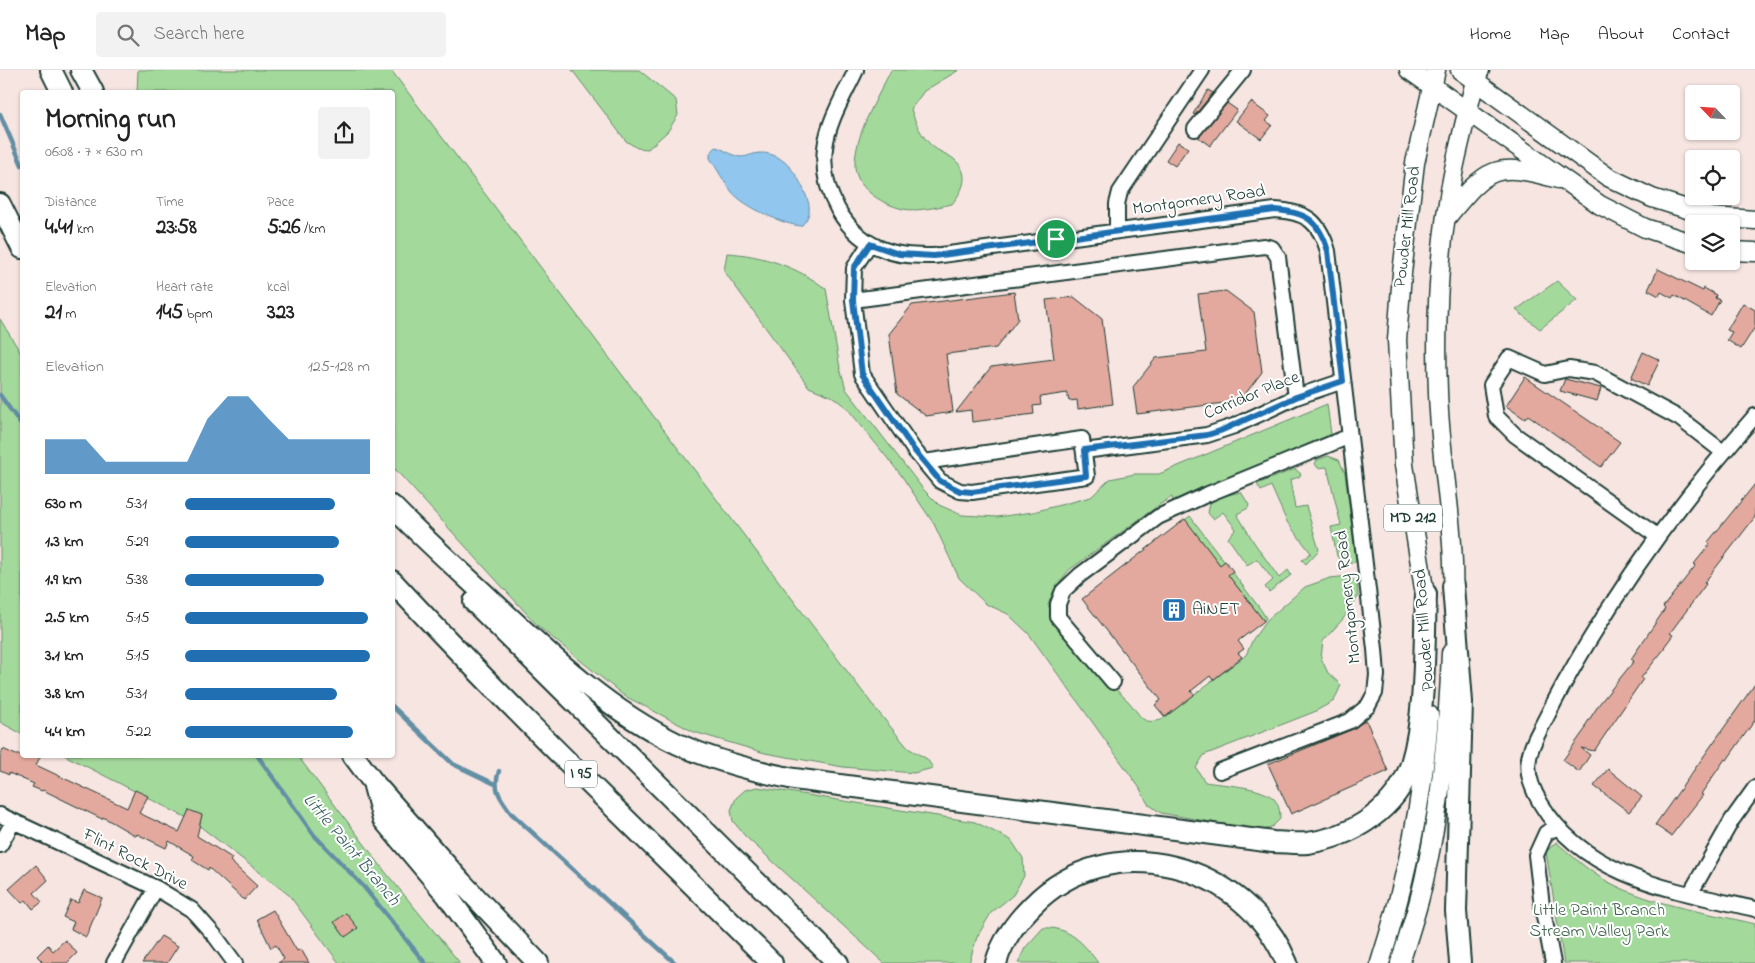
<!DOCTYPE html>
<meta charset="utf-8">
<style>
:root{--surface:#fff;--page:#f2f2f2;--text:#222;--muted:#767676;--line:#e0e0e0;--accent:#1f6fb2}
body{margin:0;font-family:"Indie Flower",sans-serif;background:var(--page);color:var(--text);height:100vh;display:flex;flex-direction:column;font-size:19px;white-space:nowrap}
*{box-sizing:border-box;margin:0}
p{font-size:16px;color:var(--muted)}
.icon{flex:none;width:28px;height:28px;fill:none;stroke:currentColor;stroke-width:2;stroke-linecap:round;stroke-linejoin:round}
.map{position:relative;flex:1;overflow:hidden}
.drawer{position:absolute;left:20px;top:20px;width:375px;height:668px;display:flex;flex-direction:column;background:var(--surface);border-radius:5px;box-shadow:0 1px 4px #0004}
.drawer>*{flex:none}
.needle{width:32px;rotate:295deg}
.controls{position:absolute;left:1685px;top:15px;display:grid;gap:10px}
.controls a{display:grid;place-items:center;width:55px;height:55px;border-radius:5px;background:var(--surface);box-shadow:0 1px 4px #0004;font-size:25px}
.pin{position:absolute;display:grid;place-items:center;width:42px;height:42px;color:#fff;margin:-21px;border:2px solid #fff;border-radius:50%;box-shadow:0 1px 5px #0007}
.round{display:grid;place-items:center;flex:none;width:52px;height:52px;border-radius:5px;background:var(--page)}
.overview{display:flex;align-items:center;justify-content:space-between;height:85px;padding:0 25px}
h1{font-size:28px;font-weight:800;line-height:38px}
.stats{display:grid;grid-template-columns:repeat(3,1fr);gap:8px;height:85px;padding:5px 25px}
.stats div{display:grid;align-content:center}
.stats b{font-size:21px;font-weight:800}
.stats small{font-size:14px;font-weight:400}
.stats p{font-size:14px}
.chart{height:140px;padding:10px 25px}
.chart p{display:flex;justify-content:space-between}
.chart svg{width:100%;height:90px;margin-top:5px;fill:var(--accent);opacity:.7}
ul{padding:0 25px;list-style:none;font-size:16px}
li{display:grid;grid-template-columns:80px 60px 1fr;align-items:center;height:38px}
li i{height:12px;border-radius:6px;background:var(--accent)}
header{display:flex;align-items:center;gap:30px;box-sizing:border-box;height:70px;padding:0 25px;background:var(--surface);border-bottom:1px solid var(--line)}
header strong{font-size:24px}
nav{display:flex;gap:28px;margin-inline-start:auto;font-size:18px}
.search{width:350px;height:45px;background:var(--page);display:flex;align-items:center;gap:12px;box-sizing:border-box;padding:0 18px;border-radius:5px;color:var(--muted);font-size:19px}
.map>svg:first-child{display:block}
</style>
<header>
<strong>Map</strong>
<div class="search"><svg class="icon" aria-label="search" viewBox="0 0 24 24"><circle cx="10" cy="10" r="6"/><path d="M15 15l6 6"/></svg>Search here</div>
<nav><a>Home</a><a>Map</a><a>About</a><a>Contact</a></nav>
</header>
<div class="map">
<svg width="1755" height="893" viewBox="0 0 1755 893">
<rect width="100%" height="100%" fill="#f7e5e2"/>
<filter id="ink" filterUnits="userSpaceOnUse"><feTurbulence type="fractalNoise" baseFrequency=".02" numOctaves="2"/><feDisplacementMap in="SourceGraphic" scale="10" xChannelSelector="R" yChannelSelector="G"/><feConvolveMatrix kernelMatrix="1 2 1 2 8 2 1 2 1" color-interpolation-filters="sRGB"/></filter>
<g filter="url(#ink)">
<path fill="#a4d99c" stroke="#628b68" d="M138 0H391L875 638 908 678 927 689 933 698 914 703 843 697 765 683 694 662 623 625 538 556 393 397 392 22H137Z
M572 0H639L676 30 678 45 668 61 648 79 637 78 626 71Z
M891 0H959L924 21 911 39C915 52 921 66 932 76 938 82 949 84 955 90 971 105 963 120 952 134 937 137 918 142 903 139 881 134 853 117 855 92 857 60 877 29 891 0Z
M727 183C762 185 798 197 826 219L840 298 846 319 923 419 939 435 962 445 997 447 1033 442 1091 427 1110 409 1135 404H1159L1327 334 1331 364 1173 432 1172 427 1159 435 1069 500 1054 520 1048 535C1065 573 1099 603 1128 631 1133 636 1138 645 1143 649 1149 653 1155 651 1161 650L1246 585 1253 569 1267 550 1305 517 1330 508 1349 506 1357 513 1358 527 1343 549 1323 571 1321 588 1328 603 1341 615 1334 631 1314 642 1204 685 1196 698 1205 712C1223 715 1259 716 1273 728 1279 733 1280 742 1280 749L1273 756 1262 761 1161 743 1148 734 1139 717 1029 564 1008 544 986 534 959 508 934 454 901 405 847 338 833 327 809 317 724 201Z
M1557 211 1577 230 1540 259 1516 240Z
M0 249 22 285V664L0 652Z
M1328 386 1339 390 1345 403 1356 492 1342 493 1337 486 1331 457 1341 455 1327 397 1318 398 1315 394 1317 390Z
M1295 399 1301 404 1299 407 1290 410 1295 438 1306 436 1319 480 1306 494 1302 490 1311 483 1287 452 1271 416 1261 421 1257 414Z
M1241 422 1249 435 1248 438 1237 444 1253 471 1279 508 1288 500 1291 505 1269 522 1265 517 1273 510 1257 489 1247 495 1228 468 1236 459 1223 442 1213 449 1208 443 1210 433 1223 426Z
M1190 446 1261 540 1266 548 1264 551 1185 450Z
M64 685H297L387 804 460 893H339L289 825 193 751Z
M757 717 975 752 1011 770 1023 788 1024 806 1013 825 991 843 977 867 969 893H884L745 766 733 751 731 740 736 728 745 720Z
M1556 772C1570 784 1583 796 1598 806 1645 835 1703 841 1755 854V893H1564L1546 782Z
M1043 858C1068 856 1084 873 1098 893H1018L1025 878Z"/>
<path fill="#91c6ef" stroke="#638fa4" d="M716 77C724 79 732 86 741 87 748 87 753 83 760 83 785 82 800 108 807 128 811 138 810 148 801 156 784 155 743 136 732 122 724 112 717 99 710 88V83Z"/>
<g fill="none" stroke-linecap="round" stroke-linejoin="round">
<path stroke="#638fa4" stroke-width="4.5" d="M0 44 22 95
M0 325 22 356
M392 636 453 694 495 714
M257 685 314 765 364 817 425 893
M499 701C492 720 501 728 511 743L675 893"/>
</g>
<path fill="#e3a99e" stroke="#1f3d34" d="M1208 20 1213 23 1195 45 1193 44Z
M1251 32 1270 46 1266 51 1272 55 1261 69 1236 51Z
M1227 33 1237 40 1210 76 1198 67Z
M1178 72 1188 78 1175 96 1166 90Z
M1658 199 1703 221 1704 218 1716 225 1715 228 1720 230 1711 246 1674 225 1672 228 1661 222 1659 226 1648 220Z
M1226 221 1254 242 1262 302 1240 331 1137 344 1133 317 1156 288 1206 282 1198 224Z
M1014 222 1018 249 996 278 946 284 953 342 926 346 897 324 889 264 912 235Z
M1074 227 1102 249 1113 334 1078 339 1077 330 1069 331 1067 323 1040 327 1041 335 1033 336 1034 344 972 352 971 340 956 342 991 297 1054 289 1046 230Z
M1743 233 1755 240V257L1741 279 1727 270 1732 262 1727 260Z
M1643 282 1660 290 1647 316 1631 308Z
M1525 307 1620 372 1601 397 1528 345 1525 349 1506 336Z
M1565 309 1601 318 1597 331 1560 321Z
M1755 414V447L1704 513 1706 514 1670 563 1673 565 1664 577 1665 578 1641 608 1643 609 1594 681 1581 678 1590 685 1579 702 1563 690 1586 658 1585 656 1600 633 1634 591 1631 589 1665 539 1663 537 1696 495 1694 494 1710 474 1708 472Z
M1185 449 1220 495 1225 491 1233 501 1228 505 1264 551 1238 571 1244 579 1238 583 1242 587 1213 610 1210 606 1191 621 1194 625 1165 647 1155 635 1161 630 1082 529Z
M1755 614V650L1727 690 1725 689 1701 724 1703 725 1671 766 1655 755Z
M1366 650 1388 701 1291 744 1268 694 1353 659Z
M3 679 16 685H41L36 695 127 738 135 720 148 726 139 743 179 762 189 740 202 745 197 766 232 788 230 791 257 816 244 830 209 798 208 800 192 790 194 786 169 771 166 778 137 764 136 766 103 747 102 749 43 720 42 721 32 717 34 714 9 703V705L0 701V687Z
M1608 699 1642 727 1629 742 1594 716Z
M36 795 48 810 34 823 42 832 33 839 26 830 22 833 9 819Z
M84 820 102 828 86 867 71 859 74 852 63 847 71 830 78 833Z
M273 840 297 881 301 879 309 893H278L284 889 276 875 271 878 257 849Z
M346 843 358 858 345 867 334 852Z
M161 866 178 876 167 893H142Z
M65 870 77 883 67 893H40L42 891 37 886 48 875 53 881Z"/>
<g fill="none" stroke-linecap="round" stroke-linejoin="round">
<defs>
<path id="minor" d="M856 0C845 24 828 51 825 78 820 119 844 166 885 180 901 186 917 186 934 186L1275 140C1307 142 1319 151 1328 181L1375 579 1377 605 1375 623 1368 636 1350 651 1220 701
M1195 59 1243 0
M1117 161V134L1120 122 1202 0
M870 173 854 198 853 230 862 304 914 380 940 411 960 421 972 422 1087 406 1082 369 924 392
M853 230 1264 176 1272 178 1278 187 1296 327
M1755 346C1692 417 1636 492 1587 574 1572 599 1558 624 1545 650 1539 662 1531 674 1529 688 1526 704 1533 721 1541 734 1586 809 1678 821 1755 839
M1084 381 1207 365 1234 356 1296 327 1343 311
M1657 466 1515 365 1496 346 1491 315 1509 288 1545 304 1569 299 1595 303 1679 348 1723 382
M1113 612 1058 547V534L1063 521 1080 505 1158 447 1208 424 1350 366
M0 745 156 818 192 840 215 866 235 893
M0 775 13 752
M1690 824 1732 750 1755 718
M114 893 156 818
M1553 893 1542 836 1536 785 1546 763 1557 757"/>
<path id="major" d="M1409 0 1600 135 1645 158 1694 174
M1460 0 1608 107 1652 128 1712 147 1755 150
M1447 147C1488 97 1494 91 1558 109
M1731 181 1755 182
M1453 529C1456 460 1440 391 1438 322 1435 248 1439 172 1454 99 1460 70 1468 40 1475 11L1480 0
M1427 537 1404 395 1397 270 1402 203 1415 93 1436 0
M1380 893C1406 812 1423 730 1429 645
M1400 893C1407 871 1414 850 1420 827 1440 747 1448 665 1451 583"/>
<path id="highway" d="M51 0 62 22
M81 0 93 22
M0 134 22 178
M392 436C425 470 460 501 494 533 551 586 607 640 678 674 715 691 754 701 794 709L1273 772C1284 772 1296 774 1307 773 1352 767 1397 739 1411 694 1426 644 1424 576 1426 524
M392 511C514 643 645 767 772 893
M1453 516 1462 632 1456 841 1460 893
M474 532 838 893
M353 685 373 712 462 813 538 893
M374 716 383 749 446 824 496 893
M996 893C1002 871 1016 852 1032 836 1111 755 1245 793 1287 893"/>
</defs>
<use href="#minor" stroke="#1f3d34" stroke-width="18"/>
<use href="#major" stroke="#1f3d34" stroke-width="21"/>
<use href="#highway" stroke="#1f3d34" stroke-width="24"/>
<use href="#minor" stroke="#fff" stroke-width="14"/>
<use href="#major" stroke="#fff" stroke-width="18"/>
<use href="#highway" stroke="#fff" stroke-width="20"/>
</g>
</g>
<g fill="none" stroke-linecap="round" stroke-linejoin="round" filter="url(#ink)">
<defs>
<path id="route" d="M1275 140C1307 142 1319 151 1328 181L1343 311 1296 327 1220 361 1207 365 1084 380 1086 406 972 422 960 421 940 411 914 380 862 304 853 230 854 198 870 174 899 184 934 186Z"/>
</defs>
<use href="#route" stroke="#fff" stroke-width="10"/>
<use href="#route" stroke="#1f6fb2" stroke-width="6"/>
</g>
<defs>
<symbol id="building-square" viewBox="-11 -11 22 22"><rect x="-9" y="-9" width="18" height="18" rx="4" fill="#1f6fb2" stroke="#fff"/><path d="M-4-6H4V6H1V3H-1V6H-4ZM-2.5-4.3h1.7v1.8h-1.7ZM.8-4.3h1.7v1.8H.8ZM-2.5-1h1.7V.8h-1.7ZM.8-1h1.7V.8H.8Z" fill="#fff"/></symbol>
</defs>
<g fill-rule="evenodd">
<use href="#building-square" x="1160" y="526" width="28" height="28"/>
</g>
<g text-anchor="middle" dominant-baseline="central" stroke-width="4" stroke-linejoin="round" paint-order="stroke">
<g fill="#fff" stroke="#627771" stroke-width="1">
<rect x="1384" y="434.5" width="58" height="27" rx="4"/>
<rect x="565" y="690.5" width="32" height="27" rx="4"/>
</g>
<g font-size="16" font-weight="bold" fill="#1f3d34">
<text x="1413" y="448">MD 212</text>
<text x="581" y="704">I 95</text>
</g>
<g font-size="18" fill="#1f3d34" stroke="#fff">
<text transform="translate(1199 131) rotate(-8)">Montgomery Road</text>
<text transform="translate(1408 157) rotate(-83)">Powder Mill Road</text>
<text transform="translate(1252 326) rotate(-22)">Corridor Place</text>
<text transform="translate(1349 527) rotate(-96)">Montgomery Road</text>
<text transform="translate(1425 560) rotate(-94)">Powder Mill Road</text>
<text transform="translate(135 790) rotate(27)">Flint Rock Drive</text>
</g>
<g font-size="18" fill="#1f3d34" stroke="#fff" text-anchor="start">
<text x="1192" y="540">AiNET</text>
</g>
<g font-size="18" fill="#40644e" stroke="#fff">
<text x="1599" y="841">Little Paint Branch<tspan x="1599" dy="21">Stream Valley Park</tspan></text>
</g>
<g font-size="19" font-style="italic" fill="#3c5f63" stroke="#fff">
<text transform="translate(351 780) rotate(50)">Little Paint Branch</text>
</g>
</g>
</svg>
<div class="controls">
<a><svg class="needle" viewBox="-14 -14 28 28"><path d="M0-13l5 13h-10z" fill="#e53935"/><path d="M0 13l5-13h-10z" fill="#767676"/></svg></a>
<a><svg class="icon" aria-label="locate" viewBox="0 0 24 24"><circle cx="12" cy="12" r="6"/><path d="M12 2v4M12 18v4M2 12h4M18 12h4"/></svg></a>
<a><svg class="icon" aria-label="layers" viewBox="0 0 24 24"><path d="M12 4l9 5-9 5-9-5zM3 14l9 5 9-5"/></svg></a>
</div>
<div class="pin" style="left:1056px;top:169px;background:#1e9e55"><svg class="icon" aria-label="arrive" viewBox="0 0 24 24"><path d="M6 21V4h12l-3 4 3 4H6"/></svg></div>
<section class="drawer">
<div class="overview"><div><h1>Morning run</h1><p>06:08 · 7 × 630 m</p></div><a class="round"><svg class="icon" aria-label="share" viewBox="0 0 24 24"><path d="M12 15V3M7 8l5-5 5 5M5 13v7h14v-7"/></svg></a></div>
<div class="stats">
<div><p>Distance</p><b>4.41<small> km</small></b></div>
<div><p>Time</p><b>23:58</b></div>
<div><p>Pace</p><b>5:26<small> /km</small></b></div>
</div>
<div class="stats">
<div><p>Elevation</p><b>21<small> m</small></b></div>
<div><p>Heart rate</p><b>145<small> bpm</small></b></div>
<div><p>kcal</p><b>323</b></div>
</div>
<div class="chart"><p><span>Elevation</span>125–128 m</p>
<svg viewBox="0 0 160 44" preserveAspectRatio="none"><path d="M0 44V27L10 27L20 27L30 38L40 38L50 38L60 38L70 38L80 17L90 6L100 6L110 17L120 27L130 27L140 27L150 27L160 27V44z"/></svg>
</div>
<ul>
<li><b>630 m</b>5:31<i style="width:81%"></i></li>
<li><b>1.3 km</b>5:29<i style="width:83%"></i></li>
<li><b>1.9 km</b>5:38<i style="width:75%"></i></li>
<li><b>2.5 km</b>5:15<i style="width:99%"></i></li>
<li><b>3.1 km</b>5:15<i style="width:100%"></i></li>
<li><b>3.8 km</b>5:31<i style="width:82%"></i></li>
<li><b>4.4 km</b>5:22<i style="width:91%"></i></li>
</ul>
</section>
</div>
